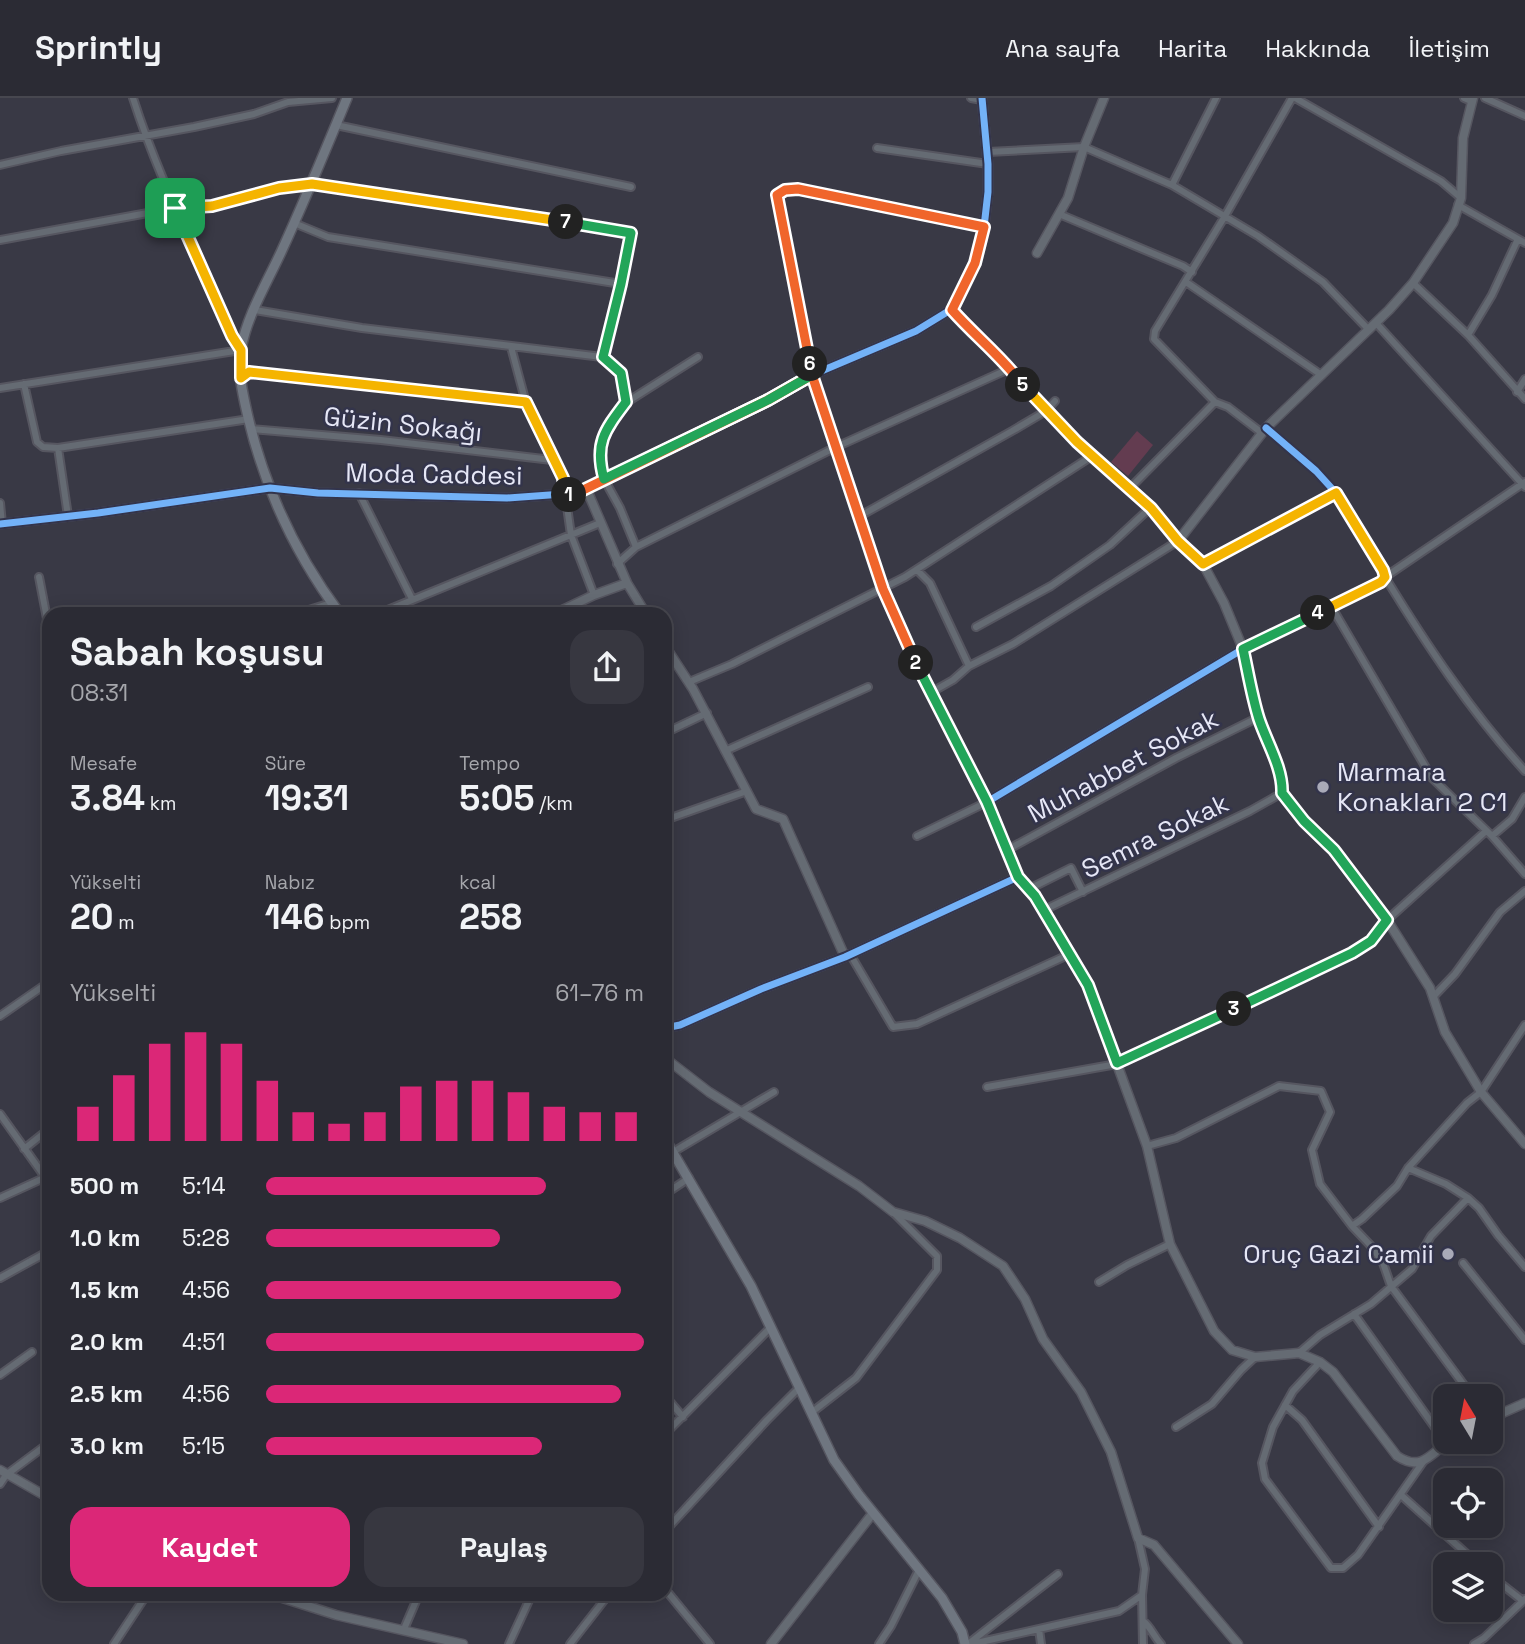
<!DOCTYPE html>
<html lang="tr">
<meta charset="utf-8">
<style>
:root{--surface:#2b2b34;--page:#373740;--text:#f1f3f6;--muted:#a6a7ac;--line:#47474f;--accent:#db2777}
body{margin:0;font-family:"Space Grotesk",sans-serif;background:var(--page);color:var(--text);height:100vh;display:flex;flex-direction:column;font-size:26px;white-space:nowrap}
*{box-sizing:border-box;margin:0}
p{font-size:23px;color:var(--muted)}
.icon{flex:none;width:38px;height:38px;fill:none;stroke:currentColor;stroke-width:2;stroke-linecap:round;stroke-linejoin:round}
.map{position:relative;flex:1;overflow:hidden}
.drawer{position:absolute;left:42px;top:509px;width:630px;height:994px;display:flex;flex-direction:column;background:var(--surface);border-radius:21px;box-shadow:0 4px 18px #0003,0 0 0 2px var(--line)}
.drawer>*{flex:none}
.needle{width:46px;rotate:350deg}
.buttons{position:absolute;left:1433px;top:1286px;display:grid;gap:14px}
.buttons a{display:grid;place-items:center;width:70px;height:70px;border-radius:14px;background:var(--surface);box-shadow:0 4px 18px #0003,0 0 0 2px var(--line);font-size:35px}
.pin{position:absolute;display:grid;place-items:center;width:60px;height:60px;color:#fff;margin:-30px;border-radius:14px;box-shadow:0 4px 10px #0006}
.km{position:absolute;width:35px;height:35px;margin:-18px;border-radius:50%;background:#222;color:#fff;font-size:19px;line-height:35px;text-align:center}
.round{display:grid;place-items:center;flex:none;width:74px;height:74px;border-radius:21px;background:var(--page)}
.summary{display:flex;align-items:center;justify-content:space-between;height:119px;padding:0 28px}
h1{font-size:38px;font-weight:600;line-height:52px}
.figures{display:grid;grid-template-columns:repeat(3,1fr);gap:10px;height:119px;padding:7px 28px}
.figures div{display:grid;align-content:center}
.figures b{font-size:35px;font-weight:600}
.figures small{font-size:19px;font-weight:400}
.figures p{font-size:19px}
.chart{height:196px;padding:14px 28px}
.chart p{display:flex;justify-content:space-between}
.chart svg{width:100%;height:126px;margin-top:7px;stroke:var(--accent);stroke-width:6}
.button{display:flex;gap:14px;margin-top:auto;padding:14px 28px}
.button a{flex:1;height:80px;border-radius:21px;background:var(--accent);color:#fff;font-size:28px;font-weight:600;line-height:80px;text-align:center}
.button a+a{background:var(--page);color:var(--text)}
ul{padding:0 28px;list-style:none;font-size:23px}
li{display:grid;grid-template-columns:112px 84px 1fr;align-items:center;height:52px}
li i{height:18px;border-radius:9px;background:var(--accent)}
header{display:flex;align-items:center;gap:42px;box-sizing:border-box;height:98px;padding:0 35px;background:var(--surface);border-bottom:2px solid var(--line)}
header strong{font-size:33px}
nav{display:flex;gap:38px;margin-inline-start:auto;font-size:24px}
.map>svg:first-child{display:block}
</style>
<header>
<strong>Sprintly</strong>
<nav><a>Ana sayfa</a><a>Harita</a><a>Hakkında</a><a>İletişim</a></nav>
</header>
<div class="map">
<svg width="1525" height="1546" viewBox="0 0 1525 1546">
<rect width="100%" height="100%" fill="#393945"/>
<path fill="#633c50" d="M1137 333 1153 347 1128 378 1111 364Z"/>
<g fill="none" stroke-linecap="round" stroke-linejoin="round">
<defs>
<path id="minor" d="M971 0 982 2
M1295 0 1441 83 1461 100
M1464 0 1471 3
M1485 0 1525 18
M336 27 631 89
M877 50 988 66
M988 54 1084 49 1172 87 1258 138 1323 184 1369 232
M0 67 61 53 194 29 254 16 288 4 332 0
M1172 87 1216 0
M1458 107 1525 145
M1059 116 1183 168 1192 174
M0 142 175 110 212 108 279 90 312 86 631 135 621 186
M1186 184 1320 276
M1413 185 1468 237 1525 301
M255 212 362 230 602 259 621 186 328 139 294 125
M1376 225 1525 389
M1468 237 1492 197 1518 141
M511 249 526 305 563 380 571 437 594 497
M602 259 621 275 627 304
M241 280 249 274 526 305
M24 286 37 344 43 349 58 350 249 321
M0 290 241 252 232 238C199 159 159 82 133 0
M1517 294 1525 281
M1266 330 1316 373 1336 395 1383 472 1385 479 1381 484 1243 551 1259 619 1283 683 1282 695
M251 331 381 342 552 362
M1262 335 1228 309 1215 304 1154 241 1155 233 1225 118 1292 0
M58 350 68 418
M1525 384 1385 479C1426 546 1471 614 1525 673
M1130 390 1215 304
M359 395 412 501
M0 405 2 426
M860 418 1012 333 1046 313 1055 303
M636 449 620 410 604 381 600 369 599 347 627 304 698 259
M617 466 636 449 836 349 812 277 777 97 785 92 798 91 984 129
M1203 466 1336 395
M917 472 930 485 969 568
M39 479 49 531
M1331 508 1432 680 1492 738 1525 776
M296 516 331 505
M378 516 600 425
M976 529 1051 488 1110 447 1151 409
M689 584 732 566 905 479 1092 358
M930 595 953 582 969 568 1013 546 1178 443 1151 409 1077 344 1030 297 1008 267 981 242 952 211
M665 635 707 615
M725 653 868 589
M1282 695 1305 723 1333 752 1387 822
M665 722 747 693
M917 738 987 704 926 585 883 491 836 349 1011 270
M1492 738 1512 721 1525 699
M1007 752 1176 660 1259 619
M1029 791 1071 770 1083 794
M1044 812 1250 713 1282 695
M850 856 893 929 917 926 1070 856
M1433 899 1455 876 1500 814 1525 793
M0 918 49 884
M987 989 1117 966 1317 873 1371 843 1387 822 1486 733
M0 1016 45 1079
M1147 1048 1176 1040 1279 988 1321 993 1330 1014 1312 1052 1320 1086 1352 1128
M24 1051 49 1031
M673 1054 774 994
M1408 1070 1446 1086 1468 1100 1479 1110 1498 1137 1525 1169
M665 1096 689 1080
M0 1100 46 1079
M1463 1165 1525 1242
M0 1180 49 1153
M1099 1184 1127 1167 1170 1146
M1354 1216 1446 1345
M1299 1255 1320 1237 1371 1206 1412 1171 1431 1138 1468 1100
M1320 1264 1293 1293 1273 1329 1262 1365 1265 1381 1331 1470H1343L1358 1457 1423 1364
M0 1277 32 1254
M665 1298 683 1319
M1472 1298 1391 1188 1383 1165 1372 1149 1352 1128 1362 1121 1397 1088 1408 1070 1467 1005 1481 994 1525 927
M1285 1307 1302 1322 1379 1429
M811 1315 856 1280 937 1172V1158L894 1115
M1176 1329 1212 1306 1241 1272 1255 1259
M665 1336 771 1229
M0 1386 6 1377 49 1345
M1401 1397 1478 1466
M665 1433 767 1322 799 1290
M1138 1440 1145 1471 1142 1497 1143 1546
M1491 1478 1523 1503
M665 1491 710 1546
M1143 1523C1151 1529 1154 1539 1161 1546
M404 1531 419 1496
M1039 1531 1041 1546
M114 1546 147 1496
M509 1546 532 1496
M570 1546 609 1496
M879 1546 891 1528 919 1472
M968 1546 1058 1476
M972 1546 1119 1513 1142 1497
M1474 1546 1484 1540 1525 1501"/>
<path id="tertiary" d="M1037 155 1068 100 1084 49 1104 0
M0 426 98 415 270 390 318 395 507 400 577 395 768 302 812 277 916 233 952 211 975 165 984 129 988 94V66L982 0
M627 485 646 516
M554 516 594 497 627 485 586 390
M665 548 693 591 756 711 783 721 845 859
M1018 779 1035 798 1088 887 1147 1048 1170 1146 1214 1233 1232 1252 1255 1259 1299 1255 1320 1264 1333 1274 1397 1358C1420 1373 1429 1359 1447 1344
M1387 822 1430 890 1445 934 1481 994 1525 1046
M665 930 680 927 761 891 845 859 1018 779 987 704 1243 551 1224 505 1203 466 1178 443 1266 330 1389 212 1413 185 1453 125 1461 100 1463 40 1473 0
M665 960 709 994 859 1088 893 1114 925 1123 960 1140 1003 1168 1025 1201 1043 1241 1081 1294 1111 1354 1138 1440 1154 1447 1238 1546
M1491 1320 1525 1305
M0 1372 49 1400
M270 1496 336 1517 463 1546
M771 1546 873 1415"/>
<path id="secondary" d="M340 516C296 457 265 391 248 319 243 297 237 273 241 251 247 217 268 183 282 152 305 102 326 51 347 0
M665 1041 751 1188 834 1362 859 1397 942 1500 962 1534 965 1546"/>
</defs>
<use href="#minor" stroke="#565660" stroke-width="10"/>
<use href="#tertiary" stroke="#565660" stroke-width="11"/>
<use href="#secondary" stroke="#565660" stroke-width="12"/>
<use href="#minor" stroke="#656b73" stroke-width="6"/>
<use href="#tertiary" stroke="#656b73" stroke-width="8"/>
<use href="#secondary" stroke="#6f7680" stroke-width="9"/>
<defs>
<path id="cycleway" d="M0 426 98 415 270 390 318 395 507 400 577 395 768 302 812 277 916 233 952 211 975 165 984 129 988 94V66L982 0
M665 930 680 927 761 891 845 859 1018 779 987 704 1243 551 1381 484 1385 479 1383 472 1336 395 1316 373 1266 330"/>
</defs>
<use href="#cycleway" stroke="#33344b" stroke-width="11"/>
<use href="#cycleway" stroke="#73b2f8" stroke-width="7"/>
</g>
<g fill="none" stroke-linecap="round" stroke-linejoin="round">
<defs>
<path id="split-1" d="M175 110 232 238 241 252V280L249 274 526 304 563 380 565 397H569"/>
<path id="split-2" d="M569 397 577 395 768 302 812 277 883 491 916 565"/>
<path id="split-3" d="M916 565 987 704 1018 779 1035 798 1088 887 1117 965 1234 911"/>
<path id="split-4" d="M1234 911 1352 855 1371 843 1387 822 1334 752 1304 723 1282 695C1283 670 1267 645 1259 621 1252 599 1248 574 1243 551L1318 515"/>
<path id="split-5" d="M1023 287 1077 344 1151 410 1178 443 1203 466 1336 395 1383 472 1385 479 1381 484 1318 515"/>
<path id="split-6" d="M810 266 777 97 785 92 798 91 984 129 975 165 952 212C975 238 1002 259 1023 287"/>
<path id="split-7" d="M566 124 631 135 621 186 603 259 621 275 626 304C605 332 594 345 604 381L768 302 812 277 810 266"/>
<path id="split-8" d="M175 110 212 108 279 90 312 86 566 124"/>
</defs>
<use href="#split-1" stroke="#fff" stroke-width="14"/>
<use href="#split-2" stroke="#fff" stroke-width="14"/>
<use href="#split-3" stroke="#fff" stroke-width="14"/>
<use href="#split-4" stroke="#fff" stroke-width="14"/>
<use href="#split-5" stroke="#fff" stroke-width="14"/>
<use href="#split-6" stroke="#fff" stroke-width="14"/>
<use href="#split-7" stroke="#fff" stroke-width="14"/>
<use href="#split-8" stroke="#fff" stroke-width="14"/>
<use href="#split-1" stroke="#f5b400" stroke-width="9"/>
<use href="#split-2" stroke="#f0652b" stroke-width="9"/>
<use href="#split-3" stroke="#22a559" stroke-width="9"/>
<use href="#split-4" stroke="#22a559" stroke-width="9"/>
<use href="#split-5" stroke="#f5b400" stroke-width="9"/>
<use href="#split-6" stroke="#f0652b" stroke-width="9"/>
<use href="#split-7" stroke="#22a559" stroke-width="9"/>
<use href="#split-8" stroke="#f5b400" stroke-width="9"/>
</g>
<g fill="#a9aab8" stroke="#33344b" stroke-width="2.5">
<circle cx="1323" cy="689" r="7"/>
<circle cx="1448" cy="1156" r="7"/>
</g>
<g text-anchor="middle" dominant-baseline="central" stroke-width="5" stroke-linejoin="round" paint-order="stroke">
<g font-size="26" fill="#e6e7f6" stroke="#33344b">
<text transform="translate(403 326) rotate(6)">Güzin Sokağı</text>
<text transform="translate(434 376) rotate(1)">Moda Caddesi</text>
<text transform="translate(1123 668) rotate(-28)">Muhabbet Sokak</text>
<text transform="translate(1155 738) rotate(-26)">Semra Sokak</text>
</g>
<g font-size="26" fill="#e6e7f6" stroke="#33344b" text-anchor="start">
<text x="1337" y="674">Marmara<tspan x="1337" dy="30">Konakları 2 C1</tspan></text>
<text x="1434" y="1156" text-anchor="end">Oruç Gazi Camii</text>
</g>
</g>
</svg>
<div class="buttons">
<a><svg class="needle" viewBox="-14 -14 28 28"><path d="M0-13l5 13h-10z" fill="#e53935"/><path d="M0 13l5-13h-10z" fill="#a6a7ac"/></svg></a>
<a><svg class="icon" aria-label="locate" viewBox="0 0 24 24"><circle cx="12" cy="12" r="6"/><path d="M12 2v4M12 18v4M2 12h4M18 12h4"/></svg></a>
<a><svg class="icon" aria-label="layers" viewBox="0 0 24 24"><path d="M12 4l9 5-9 5-9-5zM3 14l9 5 9-5"/></svg></a>
</div>
<div class="pin" style="left:175px;top:110px;background:#1e9e55"><svg class="icon" aria-label="arrive" viewBox="0 0 24 24"><path d="M6 21V4h12l-3 4 3 4H6"/></svg></div>
<b class="km" style="left:569px;top:397px">1</b>
<b class="km" style="left:916px;top:565px">2</b>
<b class="km" style="left:1234px;top:911px">3</b>
<b class="km" style="left:1318px;top:515px">4</b>
<b class="km" style="left:1023px;top:287px">5</b>
<b class="km" style="left:810px;top:266px">6</b>
<b class="km" style="left:566px;top:124px">7</b>
<section class="drawer">
<div class="summary"><div><h1>Sabah koşusu</h1><p>08:31</p></div><a class="round"><svg class="icon" aria-label="share" viewBox="0 0 24 24"><path d="M12 15V3M7 8l5-5 5 5M5 13v7h14v-7"/></svg></a></div>
<div class="figures">
<div><p>Mesafe</p><b>3.84<small> km</small></b></div>
<div><p>Süre</p><b>19:31</b></div>
<div><p>Tempo</p><b>5:05<small> /km</small></b></div>
</div>
<div class="figures">
<div><p>Yükselti</p><b>20<small> m</small></b></div>
<div><p>Nabız</p><b>146<small> bpm</small></b></div>
<div><p>kcal</p><b>258</b></div>
</div>
<div class="chart"><p><span>Yükselti</span>61–76 m</p>
<svg viewBox="0 0 160 44" preserveAspectRatio="none"><path d="M5 44V32M15 44V21M25 44V10M35 44V6M45 44V10M55 44V23M65 44V34M75 44V38M85 44V34M95 44V25M105 44V23M115 44V23M125 44V27M135 44V32M145 44V34M155 44V34"/></svg>
</div>
<ul>
<li><b>500 m</b>5:14<i style="width:74%"></i></li>
<li><b>1.0 km</b>5:28<i style="width:62%"></i></li>
<li><b>1.5 km</b>4:56<i style="width:94%"></i></li>
<li><b>2.0 km</b>4:51<i style="width:100%"></i></li>
<li><b>2.5 km</b>4:56<i style="width:94%"></i></li>
<li><b>3.0 km</b>5:15<i style="width:73%"></i></li>
</ul>
<div class="button"><a>Kaydet</a><a>Paylaş</a></div>
</section>
</div>
